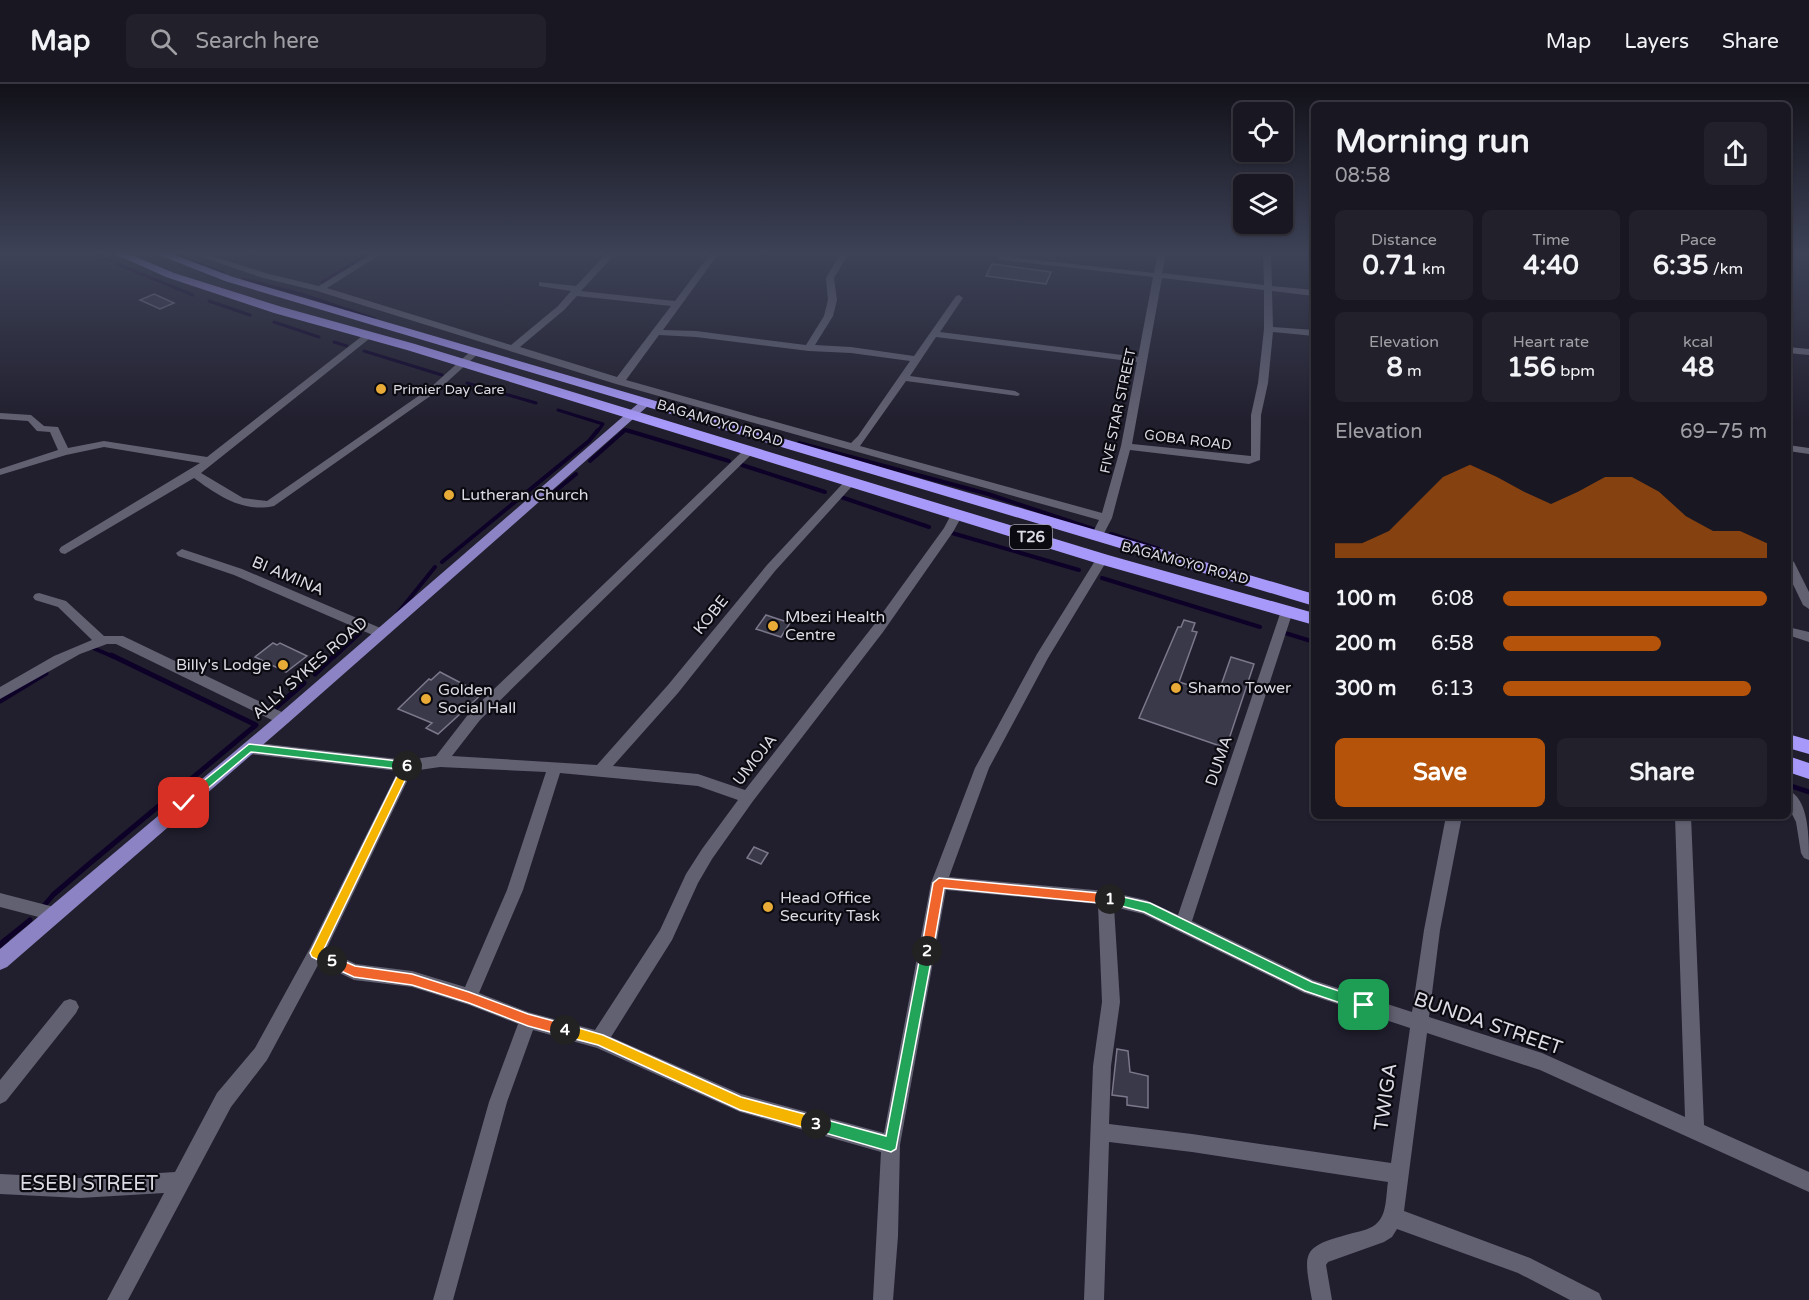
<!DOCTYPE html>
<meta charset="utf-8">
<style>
:root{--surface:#191722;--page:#22202a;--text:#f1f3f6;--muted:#9f9fa5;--line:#373640;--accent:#b45309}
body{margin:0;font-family:"Varela Round",sans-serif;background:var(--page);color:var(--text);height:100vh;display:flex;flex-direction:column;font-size:22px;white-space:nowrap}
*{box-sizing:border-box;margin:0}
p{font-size:20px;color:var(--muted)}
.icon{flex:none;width:33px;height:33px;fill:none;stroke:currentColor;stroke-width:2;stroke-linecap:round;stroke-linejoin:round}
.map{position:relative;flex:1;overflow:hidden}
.panel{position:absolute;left:1311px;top:18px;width:480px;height:717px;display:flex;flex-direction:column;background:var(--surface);border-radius:9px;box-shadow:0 2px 4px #0004,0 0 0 2px var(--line)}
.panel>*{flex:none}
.fabs{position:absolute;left:1233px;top:18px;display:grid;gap:12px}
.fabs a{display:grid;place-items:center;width:60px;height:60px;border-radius:9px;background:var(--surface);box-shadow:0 2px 4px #0004,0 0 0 2px var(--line);font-size:30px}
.pin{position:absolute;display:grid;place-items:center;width:51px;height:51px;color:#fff;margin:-26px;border-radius:12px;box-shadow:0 3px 9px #0006}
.km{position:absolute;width:30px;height:30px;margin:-15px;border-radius:50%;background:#222;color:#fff;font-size:16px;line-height:30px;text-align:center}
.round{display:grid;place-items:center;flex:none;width:63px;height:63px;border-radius:9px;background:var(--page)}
.overview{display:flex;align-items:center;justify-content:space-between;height:102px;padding:0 24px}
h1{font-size:33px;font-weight:800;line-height:45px}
.metrics{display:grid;grid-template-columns:repeat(3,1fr);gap:9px;height:102px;padding:6px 24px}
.metrics div{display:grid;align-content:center;border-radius:9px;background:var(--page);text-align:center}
.metrics b{font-size:26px;font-weight:800}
.metrics small{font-size:16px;font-weight:400}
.metrics p{font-size:16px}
.chart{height:168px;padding:12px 24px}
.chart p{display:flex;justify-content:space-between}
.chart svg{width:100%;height:108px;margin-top:6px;fill:var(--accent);opacity:.7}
.button{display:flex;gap:12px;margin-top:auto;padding:12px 24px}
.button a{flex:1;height:69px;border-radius:9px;background:var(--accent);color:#fff;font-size:24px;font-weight:800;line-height:69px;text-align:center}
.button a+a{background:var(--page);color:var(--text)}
ul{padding:0 24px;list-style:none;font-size:20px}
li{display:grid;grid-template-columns:96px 72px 1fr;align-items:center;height:45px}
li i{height:15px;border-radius:8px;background:var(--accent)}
header{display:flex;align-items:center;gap:36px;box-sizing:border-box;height:84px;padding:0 30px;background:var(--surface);border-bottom:2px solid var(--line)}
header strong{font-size:28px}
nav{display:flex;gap:33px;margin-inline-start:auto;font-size:21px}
.search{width:420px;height:54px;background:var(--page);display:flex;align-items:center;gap:15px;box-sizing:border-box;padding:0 21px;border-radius:9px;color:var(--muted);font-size:22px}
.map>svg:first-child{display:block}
</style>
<header>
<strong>Map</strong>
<div class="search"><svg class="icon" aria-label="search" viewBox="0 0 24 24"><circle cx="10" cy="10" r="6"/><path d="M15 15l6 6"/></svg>Search here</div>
<nav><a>Map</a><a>Layers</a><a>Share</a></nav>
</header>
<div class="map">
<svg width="1809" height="1216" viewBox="0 0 1809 1216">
<rect width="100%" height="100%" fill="#211f2e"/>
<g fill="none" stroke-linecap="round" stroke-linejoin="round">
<path stroke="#0d0128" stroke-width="3" d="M92 169 110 177
M170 169 224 189
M117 180 193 211
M243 195 301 210 375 235
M322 198 370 169
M209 217 250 231
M274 238 319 253
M334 258 347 262
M364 267 442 291
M467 299 536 319
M558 326 603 340 597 348
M623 348 625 346 631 348"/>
<path stroke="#0d0128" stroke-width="4" d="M626 346 729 377
M799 359 988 410 1099 447
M590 377 625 346
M742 381 825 408
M841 413 929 443
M547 414 576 390
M952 449 1079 486
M1111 450 1159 465
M442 478 589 357 598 346
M1102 494 1260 543
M397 530 435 483
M1282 548 1314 558
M93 564 114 573
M334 573 360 549"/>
<path stroke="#0d0128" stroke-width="5" d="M315 590 335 571
M0 617 46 589
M272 627 304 599
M1788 701 1809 708
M42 824 53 811 89 780 256 641 111 571
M4 857 30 836"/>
<path stroke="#0d0128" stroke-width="6" d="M0 861 6 856"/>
</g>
<path fill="#3a3949" stroke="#7a788a" stroke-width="1.5" d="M992 180 1051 188 1046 200 986 192Z
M154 210 174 219 160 225 140 216Z
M766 531 790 539 781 553 756 545Z
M1184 536 1195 539 1192 547 1197 548 1179 598 1218 610 1231 573 1254 580 1226 664 1139 634 1178 543H1181Z
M273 559 277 561 280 559 307 572 286 588 255 573Z
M440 588 482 610 438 650 426 644 432 639 398 625 429 595 431 596Z
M754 763 768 769 761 780 747 774Z
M1117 965 1128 967 1130 988 1148 992V1024L1127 1021V1013L1112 1011Z"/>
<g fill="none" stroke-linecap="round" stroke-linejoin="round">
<path fill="#626172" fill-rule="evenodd" d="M190 169H202L269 190 319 202 373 169H383L327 204 511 261 558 222 571 207 539 202V198L576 202 607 169H616L581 207 675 217 711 169H719L663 246 696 247 806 261 824 232 828 216 826 194 841 169H849L834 194 837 216 833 232 815 261 851 263 914 272 956 212 959 211 963 214 940 248 1138 273 1153 193 1002 176H999V172L1154 189 1158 169H1166L1162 189 1264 201 1263 169H1271L1272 202 1314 206V212L1272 207 1273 243 1314 246V252L1273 248 1268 299 1261 331 1260 376 1249 380 1130 366 1112 434 1101 455 1097 456 1091 452 1099 436 616 300 317 207 263 194ZM1162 194 1264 206V245L1258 299 1251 331V372L1132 360ZM577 212 671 222 617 293 520 263 564 226ZM659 251 696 253 809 267 851 269 910 277 858 352 851 359 626 296ZM936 253 1137 278 1121 362 1102 429 860 362 906 297 1018 312 1020 310 1015 307 910 292Z
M1309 169H1314V171H1310Z
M366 249 374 251 201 389 243 414 267 417 430 304 472 266 480 268 436 308 274 422C243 429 217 411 194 394L65 470 61 469 59 466 61 463 200 379 104 363 66 371 0 391V385L58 366 50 348 37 347 28 337 0 335V329L31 331 44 342 58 343 68 364 104 357 207 373Z
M1788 263 1809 265V271L1788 269Z
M1788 361 1809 364V370L1788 367Z
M750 363 755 366 754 368 480 636 452 672 597 681 668 601 767 481 846 396H854V400L775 487 678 609 613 682 698 690 745 706 873 542 944 444 953 427 957 426 963 430 953 448 883 548 753 717 712 775 698 799 672 856 611 953 741 1010 884 1049 931 799 975 684 1037 570 1098 472 1102 471 1108 475 1048 574 989 684 949 793 1106 807 1146 816 1178 831 1281 527 1287 523 1291 524 1293 527 1192 837 1313 896 1412 928 1424 846 1446 732H1462L1440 846 1429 933 1542 969 1685 1033 1675 732H1691L1704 1041 1809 1088V1108L1540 986 1427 949 1404 1127 1530 1174 1599 1209 1602 1216H1570L1518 1189 1397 1145 1392 1153 1384 1158 1328 1178 1326 1181 1332 1216H1312C1303 1166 1301 1163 1353 1149 1361 1147 1372 1145 1378 1138 1387 1129 1386 1110 1388 1098L1192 1068 1109 1058 1104 1216H1084L1093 982 1102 918 1098 820 946 806 900 1061 898 1152 893 1216H873L881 1068 740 1028 597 964 533 946 507 1018 453 1216H433L489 1018 518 940 469 921 412 903 354 896 319 879 267 976 231 1023 128 1216H107L164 1109 80 1114 0 1110V1090L80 1094 175 1088 217 1009 255 964 310 864 398 687 249 670 244 668 242 664 244 660 249 658 407 676 436 672 470 628 746 364ZM440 683 546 688 507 806 465 903 412 887 356 880 326 866 412 687ZM560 689 698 702 738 716 702 765 686 790 660 846 595 946 528 928 479 909 523 806ZM1114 823 1143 830 1304 909 1410 944 1391 1079 1192 1050 1109 1040 1111 982 1120 918Z
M182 465 242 485 385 546 386 549 380 553 375 552 234 491 178 472 176 469Z
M1788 474 1794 478 1809 508V525L1803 521 1788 490Z
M39 509 66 517 104 552H123L288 631 290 635 288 639H278L116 560H107L80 570 0 615V603L54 572 92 556 58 523 35 516 33 513 35 510Z
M1788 543 1809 548V558L1788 551Z
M1788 706C1809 715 1809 753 1809 776L1804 774 1801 769 1796 738 1788 722Z
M0 809 54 823 60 825 62 830 60 835 54 837 0 823Z
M70 915 76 917 79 923 76 929 6 1017 0 1020V996L64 917Z"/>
<path fill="#8b83c3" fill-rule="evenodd" d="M645 316 651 319 649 321 288 639 7 883 0 886V865L278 631 641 317Z"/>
<path fill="#a799f9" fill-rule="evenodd" d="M113 169H127L174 189 282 223 415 260 1108 471 1314 529V541L1096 479 407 266 274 229 166 193Z
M154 169H169L233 193 1314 510V522L225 197Z
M1788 650 1809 656V670L1788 664Z
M1788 672 1809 679V695L1788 688Z"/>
</g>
<linearGradient id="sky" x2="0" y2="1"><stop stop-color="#121119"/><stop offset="0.5" stop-color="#3d4257"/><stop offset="1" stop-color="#3d4257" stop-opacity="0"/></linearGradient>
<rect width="1809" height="339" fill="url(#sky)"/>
<path fill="#22a559" stroke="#fff" stroke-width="1.5" d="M1110 810 1150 819 1312 898 1369 917 1370 921 1369 925 1364 927 1305 907 1144 828 1106 818V811Z"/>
<path fill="#f0652b" stroke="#fff" stroke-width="1.5" d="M939 794 1110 810 1116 815 1110 820 944 804 933 867 927 872 921 867 933 799Z"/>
<path fill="#22a559" stroke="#fff" stroke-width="1.5" d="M927 861 933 867 896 1065 891 1068 811 1045 809 1040 811 1035 816 1033 886 1052 921 867Z"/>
<path fill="#f5b400" stroke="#fff" stroke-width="1.5" d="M565 940 603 951 741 1013 816 1033 820 1035 822 1040 820 1045 816 1047 740 1026 598 961 560 951 558 946 560 942Z"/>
<path fill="#f0652b" stroke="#fff" stroke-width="1.5" d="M332 872 355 882 412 890 469 908 528 930 565 940 569 942 571 946 569 951 565 952 528 942 469 919 412 901 354 893 328 881V873Z"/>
<path fill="#f5b400" stroke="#fff" stroke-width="1.5" d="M407 678 412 682 323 867 337 873V881L332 883 312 873 310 869 402 682Z"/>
<path fill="#22a559" stroke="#fff" stroke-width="1.5" d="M249 660 407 678 412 682 407 686 251 668 187 722H180V716Z"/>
<g fill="#e8ab37" stroke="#0b0a10" stroke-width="2">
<circle cx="381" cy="305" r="6"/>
<circle cx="449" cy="411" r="6"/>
<circle cx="773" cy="542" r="6"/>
<circle cx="283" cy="581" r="6"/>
<circle cx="1176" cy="604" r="6"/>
<circle cx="426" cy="615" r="6"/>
<circle cx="768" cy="823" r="6"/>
</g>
<g text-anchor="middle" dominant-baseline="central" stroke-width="4.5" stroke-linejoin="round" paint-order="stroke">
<g font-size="14" fill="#dcdbe5" stroke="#0b0a10" text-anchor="start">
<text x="393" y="305">Primier Day Care</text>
</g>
<g font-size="14" fill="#dcdbe5" stroke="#0b0a10">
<text transform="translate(1118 327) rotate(-78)">FIVE STAR STREET</text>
<text transform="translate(720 339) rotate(17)">BAGAMOYO ROAD</text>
<text transform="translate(1188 356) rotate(7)">GOBA ROAD</text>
<text transform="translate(1185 479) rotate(15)">BAGAMOYO ROAD</text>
</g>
<rect fill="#0b0a10" stroke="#9d9ca5" stroke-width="1.5" x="1010" y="441" width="42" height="24" rx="4.5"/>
<g font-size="15" font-weight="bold" fill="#dcdbe5">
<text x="1031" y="453">T26</text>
</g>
<g font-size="16" fill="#dcdbe5" stroke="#0b0a10" text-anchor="start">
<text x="461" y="411">Lutheran Church</text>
<text x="785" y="533">Mbezi Health<tspan x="785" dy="18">Centre</tspan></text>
<text x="271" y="581" text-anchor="end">Billy's Lodge</text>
<text x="1188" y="604">Shamo Tower</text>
<text x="438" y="606">Golden<tspan x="438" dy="18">Social Hall</tspan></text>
<text x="780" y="814">Head Office<tspan x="780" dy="18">Security Task</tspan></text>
</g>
<g font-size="16" fill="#dcdbe5" stroke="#0b0a10">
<text transform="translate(288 492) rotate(23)">BI AMINA</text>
<text transform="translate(711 531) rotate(-51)">KOBE</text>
<text transform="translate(310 584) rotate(-41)">ALLY SYKES ROAD</text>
<text transform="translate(755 676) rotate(-52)">UMOJA</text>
<text transform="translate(1219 677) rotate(-71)">DUMA</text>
</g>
<g font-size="20" fill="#dcdbe5" stroke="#0b0a10">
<text transform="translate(1488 940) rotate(19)">BUNDA STREET</text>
<text transform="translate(1386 1013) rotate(-82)">TWIGA</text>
<text x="89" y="1100">ESEBI STREET</text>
</g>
</g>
</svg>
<div class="fabs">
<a><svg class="icon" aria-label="locate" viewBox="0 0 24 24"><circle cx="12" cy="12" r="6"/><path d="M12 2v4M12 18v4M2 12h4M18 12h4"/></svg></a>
<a><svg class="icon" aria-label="layers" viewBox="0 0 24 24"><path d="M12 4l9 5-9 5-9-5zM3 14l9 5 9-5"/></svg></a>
</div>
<div class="pin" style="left:1364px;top:921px;background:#1e9e55"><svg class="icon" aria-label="arrive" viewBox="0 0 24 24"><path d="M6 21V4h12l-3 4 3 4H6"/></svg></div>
<div class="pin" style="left:184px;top:719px;background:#d93025"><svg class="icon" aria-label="check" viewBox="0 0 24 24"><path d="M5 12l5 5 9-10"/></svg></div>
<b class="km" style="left:1110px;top:815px">1</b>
<b class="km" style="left:927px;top:867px">2</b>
<b class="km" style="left:816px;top:1040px">3</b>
<b class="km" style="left:565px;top:946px">4</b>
<b class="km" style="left:332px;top:877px">5</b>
<b class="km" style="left:407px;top:682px">6</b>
<section class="panel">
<div class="overview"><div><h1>Morning run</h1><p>08:58</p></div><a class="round"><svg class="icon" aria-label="share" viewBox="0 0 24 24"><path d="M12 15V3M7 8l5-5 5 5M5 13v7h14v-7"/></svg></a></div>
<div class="metrics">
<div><p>Distance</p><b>0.71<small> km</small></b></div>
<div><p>Time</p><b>4:40</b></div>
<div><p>Pace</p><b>6:35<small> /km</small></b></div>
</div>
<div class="metrics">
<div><p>Elevation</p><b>8<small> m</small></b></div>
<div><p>Heart rate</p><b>156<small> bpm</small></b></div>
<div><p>kcal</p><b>48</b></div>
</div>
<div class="chart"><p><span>Elevation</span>69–75 m</p>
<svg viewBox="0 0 160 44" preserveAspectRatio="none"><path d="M0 44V38L10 38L20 33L30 22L40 11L50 6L60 11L70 17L80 22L90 17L100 11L110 11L120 17L130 27L140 33L150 33L160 38V44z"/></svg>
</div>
<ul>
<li><b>100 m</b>6:08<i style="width:100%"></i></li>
<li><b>200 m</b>6:58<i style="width:60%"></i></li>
<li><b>300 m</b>6:13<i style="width:94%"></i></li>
</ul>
<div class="button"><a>Save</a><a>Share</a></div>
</section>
</div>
